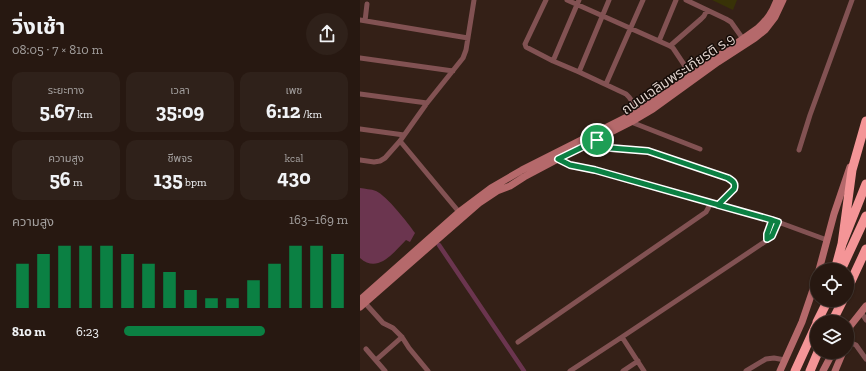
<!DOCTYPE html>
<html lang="th">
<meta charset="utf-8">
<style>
:root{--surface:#271811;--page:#2f211a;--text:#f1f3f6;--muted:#a4a09f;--line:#433731;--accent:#0b8043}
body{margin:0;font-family:"Zilla Slab","Noto Sans Thai",serif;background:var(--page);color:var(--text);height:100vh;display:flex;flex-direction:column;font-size:15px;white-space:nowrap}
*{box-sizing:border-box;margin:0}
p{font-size:13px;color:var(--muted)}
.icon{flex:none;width:22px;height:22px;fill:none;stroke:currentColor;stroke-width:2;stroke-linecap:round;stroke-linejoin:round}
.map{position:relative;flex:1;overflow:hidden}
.sheet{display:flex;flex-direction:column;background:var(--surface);width:360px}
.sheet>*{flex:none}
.buttons{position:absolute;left:450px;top:263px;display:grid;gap:8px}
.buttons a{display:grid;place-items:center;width:44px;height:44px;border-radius:50%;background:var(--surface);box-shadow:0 1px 3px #0004,0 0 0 1px var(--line);font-size:20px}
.pin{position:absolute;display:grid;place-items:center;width:34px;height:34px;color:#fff;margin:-17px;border:2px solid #fff;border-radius:50%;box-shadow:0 1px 4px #0007}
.round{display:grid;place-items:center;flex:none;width:42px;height:42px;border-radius:21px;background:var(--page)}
.headline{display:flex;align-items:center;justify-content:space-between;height:68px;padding:0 12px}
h1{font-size:22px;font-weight:700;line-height:30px}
.metrics{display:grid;grid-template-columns:repeat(3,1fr);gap:6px;height:68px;padding:4px 12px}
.metrics div{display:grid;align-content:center;border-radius:10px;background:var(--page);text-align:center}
.metrics b{font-size:20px;font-weight:700}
.metrics small{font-size:11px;font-weight:400}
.metrics p{font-size:11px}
.chart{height:112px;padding:8px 12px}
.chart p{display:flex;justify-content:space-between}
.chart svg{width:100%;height:72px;margin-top:4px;stroke:var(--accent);stroke-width:6}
ul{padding:0 12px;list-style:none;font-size:13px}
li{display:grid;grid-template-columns:64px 48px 1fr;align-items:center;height:30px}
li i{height:10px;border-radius:5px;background:var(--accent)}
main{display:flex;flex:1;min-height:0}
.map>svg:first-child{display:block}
</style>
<main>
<section class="sheet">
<div class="headline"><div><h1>วิ่งเช้า</h1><p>08:05 · 7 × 810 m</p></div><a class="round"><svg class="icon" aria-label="share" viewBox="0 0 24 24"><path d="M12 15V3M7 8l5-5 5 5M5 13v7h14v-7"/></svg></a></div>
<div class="metrics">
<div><p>ระยะทาง</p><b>5.67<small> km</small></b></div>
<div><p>เวลา</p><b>35:09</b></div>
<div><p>เพซ</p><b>6:12<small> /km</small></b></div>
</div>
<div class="metrics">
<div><p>ความสูง</p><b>56<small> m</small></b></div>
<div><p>ชีพจร</p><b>135<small> bpm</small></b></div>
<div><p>kcal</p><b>430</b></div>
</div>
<div class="chart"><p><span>ความสูง</span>163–169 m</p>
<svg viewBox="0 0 160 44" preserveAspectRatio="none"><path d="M5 44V17M15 44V11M25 44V6M35 44V6M45 44V6M55 44V11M65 44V17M75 44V22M85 44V33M95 44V38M105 44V38M115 44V27M125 44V17M135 44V6M145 44V6M155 44V11"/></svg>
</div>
<ul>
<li><b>810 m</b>6:23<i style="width:63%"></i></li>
</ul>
</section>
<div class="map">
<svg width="506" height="371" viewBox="0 0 506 371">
<rect width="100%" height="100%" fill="#342017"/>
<path fill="#383207" d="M352 0H377L373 10Z"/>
<path fill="#6b354f" d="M0 188C5 189 11 189 16 191 27 196 48 223 55 233L50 242 46 240C33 253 18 274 0 258Z"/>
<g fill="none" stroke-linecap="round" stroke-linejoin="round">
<path stroke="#6b354f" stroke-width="4.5" d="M79 245 164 371"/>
<path stroke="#825253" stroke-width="5" d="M186 0 165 44 166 47 193 61 219 72 266 94 269 97 279 111
M207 0 310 46 313 48 331 75
M326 0 366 19 371 22 383 39
M0 20 108 38
M5 21 7 4
M299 41 316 0
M310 46 341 19 344 16 347 10
M0 58 93 71
M193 61 219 0
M219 72 249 0
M246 84 283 0
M0 94 67 103
M271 122 340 149
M0 129 44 135
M237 139 251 148 287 151 368 178C373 181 376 183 374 189L358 205
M40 141 99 212
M439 150 450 115 492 0
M198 159 210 165 235 170 418 222 467 240
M0 160 14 162 20 161 25 158 40 141 67 103 103 58 106 50 114 0
M407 239V234L412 220
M5 303 23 323 33 328 42 337 49 348 68 371
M501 312 506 320
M262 337 284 371
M487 341 496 345 506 359
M158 342 346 212 351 203
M6 349 25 371
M16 360 42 337
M210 371 262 337 412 237 418 222
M263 371 278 361
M386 371 406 359 414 358 425 360"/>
<path stroke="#b5696b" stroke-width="7" d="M459 270 474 214 490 167
M0 300 99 212 131 188 162 170 279 111 309 91 398 28C408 19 412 13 417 0
M0 307 119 203 137 191 150 186 164 177 198 159 271 122 293 109 358 62 395 38 405 30 415 17 423 0
M487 330 506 306
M487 342 489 333 490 326
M420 371 442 322 457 278
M463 371 473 352
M475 371 483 352"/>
<path stroke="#f49597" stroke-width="9" d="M482 244 492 170 506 121
M475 270 482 244 506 184
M481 270 506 216
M487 290 506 249
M457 322 468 300
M472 322 483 300
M435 371 457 323
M450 371 458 352"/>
</g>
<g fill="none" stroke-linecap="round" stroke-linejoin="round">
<defs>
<path id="route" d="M237 140 251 148 288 151 368 178C373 181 376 183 374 189L358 205 412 220 407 234V239L412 236 418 222 412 220 235 170 210 165 198 159 237 140"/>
</defs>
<use href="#route" stroke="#fff" stroke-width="8"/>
<use href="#route" stroke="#0b8043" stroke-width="5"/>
</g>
<g text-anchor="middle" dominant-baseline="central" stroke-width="3" stroke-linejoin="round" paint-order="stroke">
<g font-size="14" fill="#ddcfc9" stroke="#150c08">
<text transform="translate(318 74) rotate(-34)">ถนนเฉลิมพระเกียรติ ร.9</text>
</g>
</g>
</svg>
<div class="buttons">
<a><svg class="icon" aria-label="locate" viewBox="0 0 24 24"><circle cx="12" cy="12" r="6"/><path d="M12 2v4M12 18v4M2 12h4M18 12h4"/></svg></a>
<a><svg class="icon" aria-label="layers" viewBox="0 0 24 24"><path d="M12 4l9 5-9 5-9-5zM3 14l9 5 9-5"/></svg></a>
</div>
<div class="pin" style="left:237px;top:140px;background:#1e9e55"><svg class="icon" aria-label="arrive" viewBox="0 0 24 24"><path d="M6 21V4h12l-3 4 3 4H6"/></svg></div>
</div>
</main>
